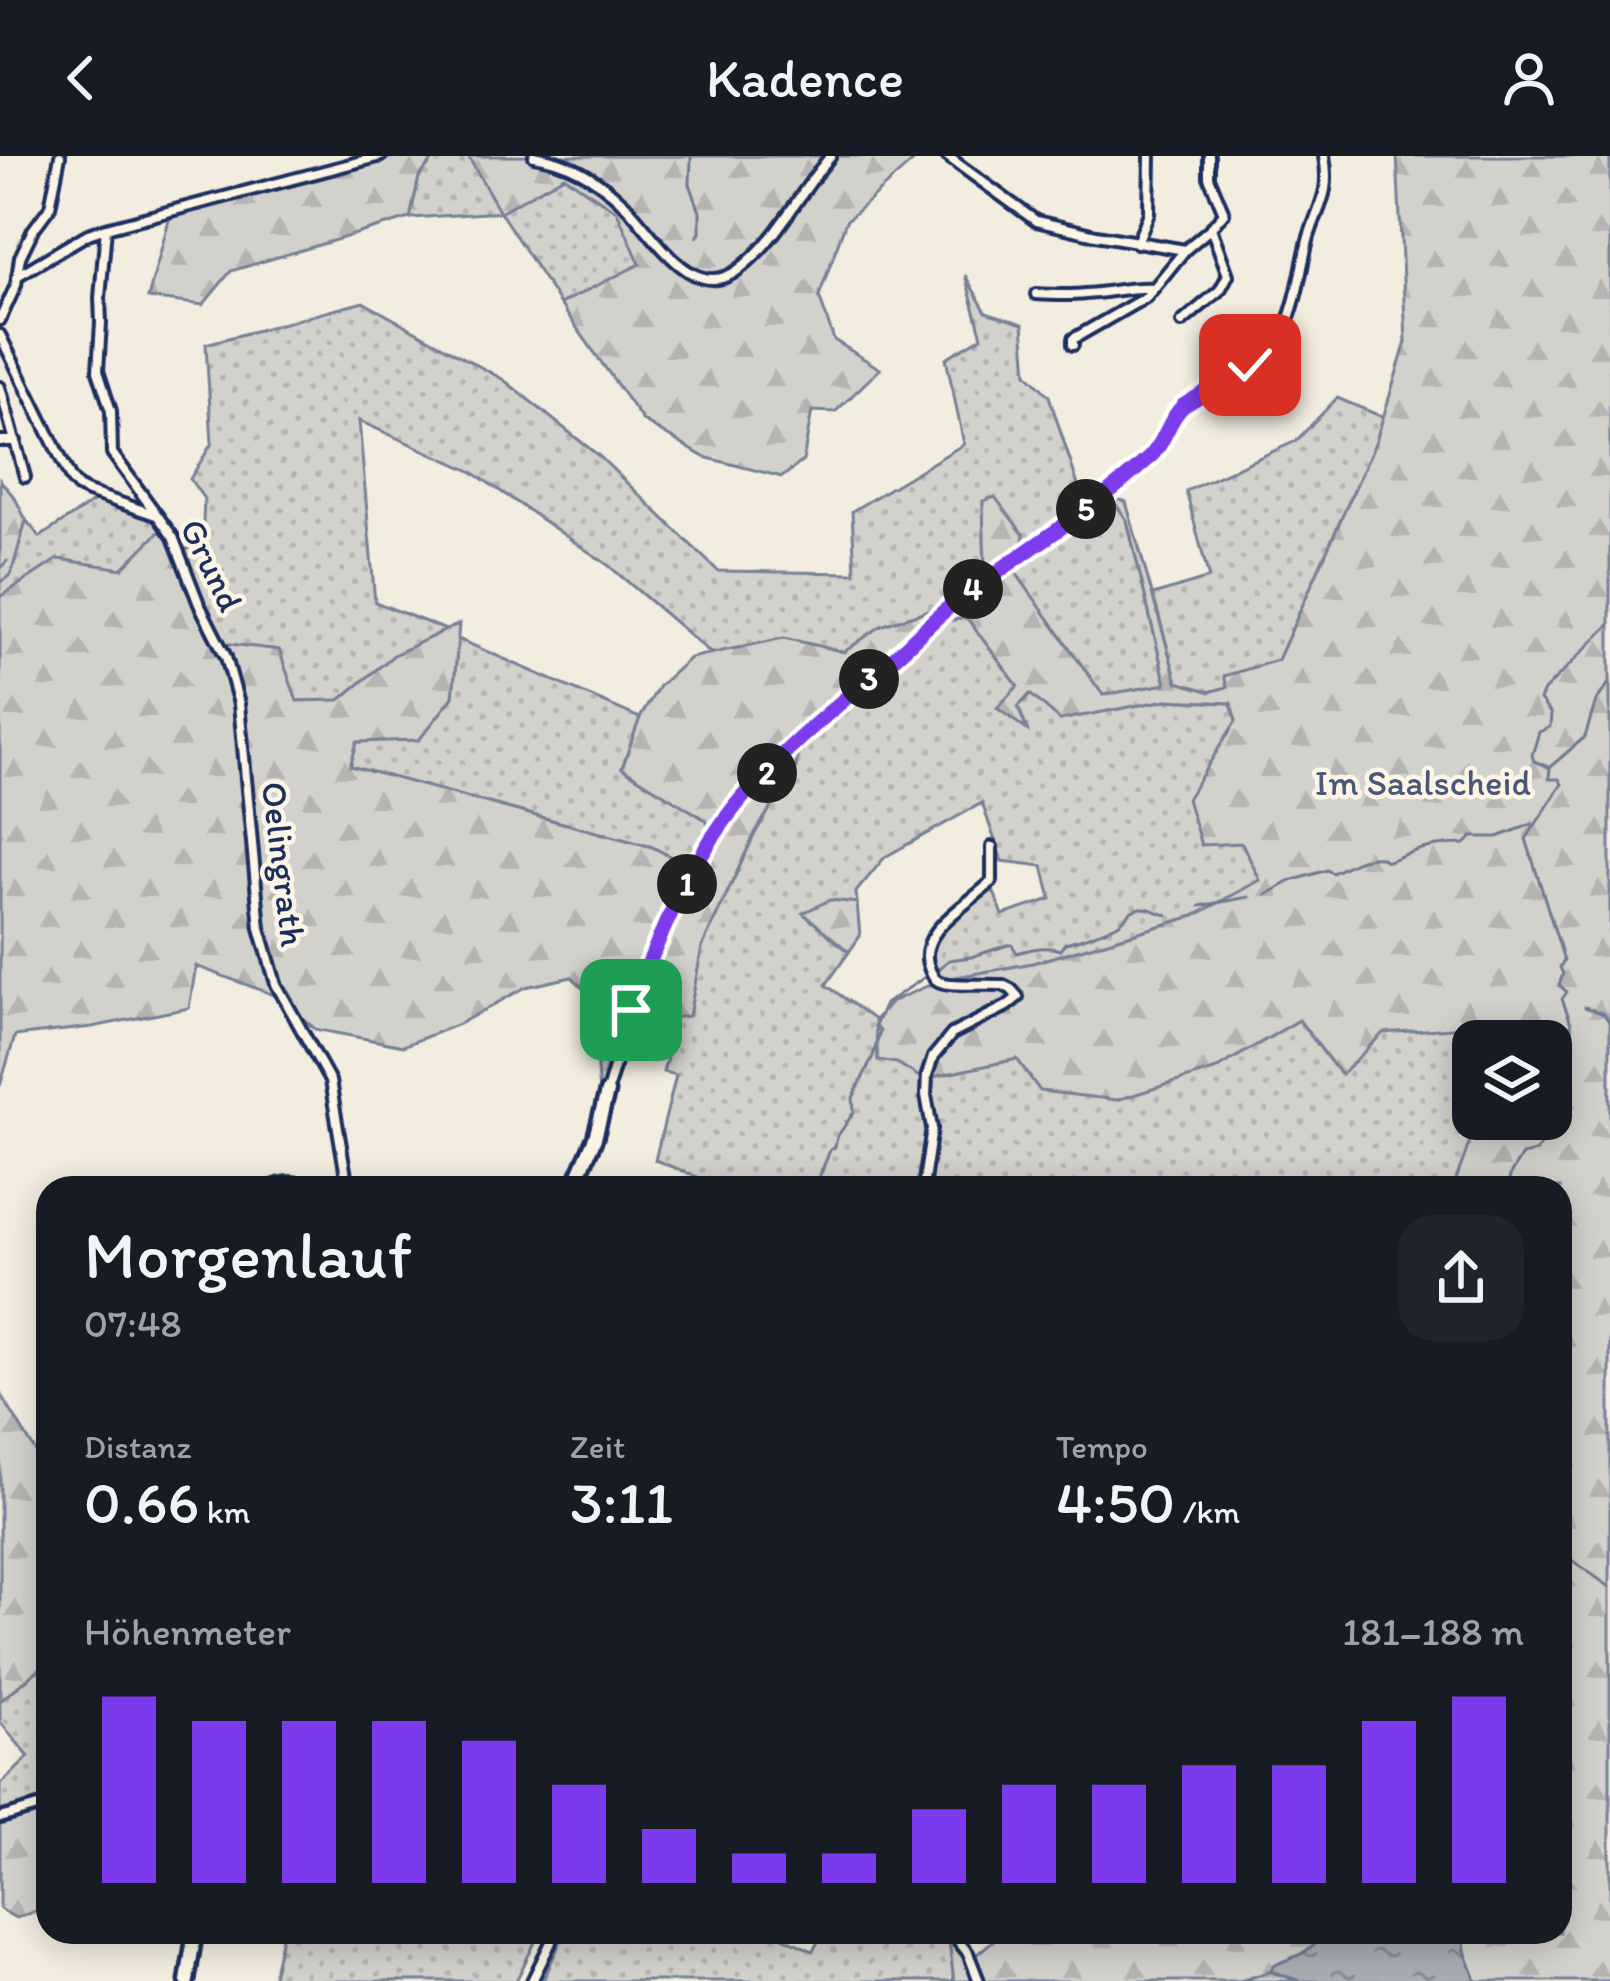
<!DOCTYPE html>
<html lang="de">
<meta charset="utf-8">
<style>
:root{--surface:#171b24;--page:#20242c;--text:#f1f3f6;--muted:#9ea1a6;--accent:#7c3aed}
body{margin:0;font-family:Itim,sans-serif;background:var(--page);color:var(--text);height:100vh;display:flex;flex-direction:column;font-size:45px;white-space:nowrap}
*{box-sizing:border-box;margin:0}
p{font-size:39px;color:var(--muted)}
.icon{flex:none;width:66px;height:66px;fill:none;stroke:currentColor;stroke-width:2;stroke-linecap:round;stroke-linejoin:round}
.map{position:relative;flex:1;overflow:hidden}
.drawer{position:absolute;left:36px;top:1020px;width:1536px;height:768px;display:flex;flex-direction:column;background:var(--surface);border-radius:36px;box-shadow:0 6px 30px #0003}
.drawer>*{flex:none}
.buttons{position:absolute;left:1452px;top:864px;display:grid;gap:24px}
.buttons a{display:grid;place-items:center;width:120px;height:120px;border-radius:24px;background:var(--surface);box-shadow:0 6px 30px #0003;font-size:60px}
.pin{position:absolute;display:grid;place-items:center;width:102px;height:102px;color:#fff;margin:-51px;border-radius:24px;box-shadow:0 6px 18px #0006}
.km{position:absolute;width:60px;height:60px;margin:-30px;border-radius:50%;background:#222;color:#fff;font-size:33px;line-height:60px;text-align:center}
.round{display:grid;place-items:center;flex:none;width:126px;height:126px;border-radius:36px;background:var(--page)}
.overview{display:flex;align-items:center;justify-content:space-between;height:204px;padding:0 48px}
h1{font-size:66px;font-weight:600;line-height:90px}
.stats{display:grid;grid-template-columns:repeat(3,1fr);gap:18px;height:204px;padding:12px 48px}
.stats div{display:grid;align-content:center}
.stats b{font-size:60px;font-weight:600}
.stats small{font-size:33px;font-weight:400}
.stats p{font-size:33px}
.chart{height:336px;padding:24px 48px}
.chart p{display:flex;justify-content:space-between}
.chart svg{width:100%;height:216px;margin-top:12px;stroke:var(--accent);stroke-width:6}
header{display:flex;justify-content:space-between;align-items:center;height:156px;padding:0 48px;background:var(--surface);font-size:54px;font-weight:600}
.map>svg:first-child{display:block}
</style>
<header><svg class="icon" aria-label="back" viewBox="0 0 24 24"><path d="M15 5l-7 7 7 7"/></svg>Kadence<svg class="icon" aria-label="person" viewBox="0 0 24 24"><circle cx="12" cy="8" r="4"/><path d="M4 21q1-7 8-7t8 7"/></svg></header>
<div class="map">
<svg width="1610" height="1825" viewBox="0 0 1610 1825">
<defs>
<pattern id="grass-dots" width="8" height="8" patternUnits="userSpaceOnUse" patternTransform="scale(3)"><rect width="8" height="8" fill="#d3d1cc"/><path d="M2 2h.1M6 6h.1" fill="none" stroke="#b5b4b2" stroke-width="1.8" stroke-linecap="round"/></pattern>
<pattern id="forest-firs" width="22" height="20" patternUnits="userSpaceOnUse" patternTransform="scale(3)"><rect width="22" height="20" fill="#d3d1cc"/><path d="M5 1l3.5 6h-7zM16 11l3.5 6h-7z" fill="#b5b4b2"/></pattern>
<pattern id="water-ripples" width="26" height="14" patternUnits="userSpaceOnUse" patternTransform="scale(3)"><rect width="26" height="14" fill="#a9acb3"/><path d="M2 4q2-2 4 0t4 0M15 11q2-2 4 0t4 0" fill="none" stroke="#898c95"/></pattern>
</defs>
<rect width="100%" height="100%" fill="#f3ede0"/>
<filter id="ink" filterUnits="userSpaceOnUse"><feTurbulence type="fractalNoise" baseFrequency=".00833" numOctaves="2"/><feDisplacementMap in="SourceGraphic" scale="24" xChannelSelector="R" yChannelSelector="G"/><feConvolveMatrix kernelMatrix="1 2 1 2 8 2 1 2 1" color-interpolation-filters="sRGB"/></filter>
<g filter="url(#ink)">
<path fill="url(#grass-dots)" stroke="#778095" stroke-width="3" fill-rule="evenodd" d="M436 0H468L500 55 564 20 617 55 641 108 560 148 500 56 410 62 419 21Z
M965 119 986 156 1023 168 1027 217 1049 240 1087 357 1110 340 1127 364 1166 529 1103 539 1016 417 983 345 985 415 929 454 881 470 844 496 784 482 712 498 608 409 471 315 359 265 375 446 446 474 394 499 340 544 296 545 279 494 225 488 204 448 184 394 202 388 204 343 190 323 212 287 206 188 363 146 504 224 600 301 718 415 855 417 852 355 964 288 946 202 982 181Z
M1337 242 1383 261 1376 285 1278 504 1225 520 1227 531 1209 536 1177 526 1153 439 1209 422 1186 335 1296 285Z
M99 342 153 360 163 372 122 413 58 403 0 441V426L11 419 26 364 40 381Z
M967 462 1018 530 998 552 1026 571 1018 550 1030 537 1060 564 1166 544 1231 547 1237 564 1242 687 1261 724 1194 760 1033 807 941 824C912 782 963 758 993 734L1003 759 1051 743 1043 710 1002 705 982 647 885 701 856 736 857 747 830 744 803 757 849 796 826 829 875 864 878 904 897 907 923 923 1017 903 1214 914 1299 864 1333 909 1373 877 1573 831 1543 1032H724L655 1004 676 919 663 916 670 889 631 878 642 837 653 836 689 859 702 791 755 677 796 611 800 574 925 468ZM1473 885H1551V963H1473Z
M458 483 640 562 622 612 706 664 711 676 691 711 652 691 350 610 357 586 419 583 453 541Z
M48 1506V1655L0 1669V1629L29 1601 0 1566V1545Z
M283 1776H540L516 1825H272Z
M565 1776H772L813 1795 823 1776H944L949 1783 954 1825H543Z"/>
<path fill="url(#forest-firs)" stroke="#778095" stroke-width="3" d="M397 0H436L419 21 410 62 231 115 203 149 148 142 170 60Z
M468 0H919L846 65 819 140 834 184 880 213 835 256 812 255 803 305 782 321 704 301 643 265 560 148 640 108 617 55 564 20 500 56Z
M1397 0H1610V1825H1476L1465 1795 1463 1776H1560V1032H1453L1478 963H1551V885H1480L1479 870 1383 877 1341 919 1299 864 1214 914 1117 944 1040 935 1017 903 923 923 897 907 878 904 875 864 891 846 941 824 1033 807 1194 760 1260 724 1242 687 1201 689 1187 643 1236 565 1231 547 1166 544 1060 564 1030 538 1018 551 1027 574 997 552 1018 530 967 462 925 468 800 574 796 611 755 677 702 791 689 860 672 862 653 836 642 837 631 878 599 937 591 840 572 821 526 831 459 868 403 890 315 873 277 840 196 810 189 852 92 871 15 880 0 930V441L58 403 122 413 163 372C182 410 193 450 214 486L279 494 297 545 340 544 394 499 459 468 453 541 419 584 357 586 350 610 652 691 691 711 711 676 706 664 622 612 640 562 659 530 690 502 784 482 844 496 881 470 929 454 985 415 983 345 995 341 1024 379 1016 417 1103 539 1166 528 1127 364 1110 340 1126 346 1177 526 1210 536 1227 531 1224 520 1278 504 1376 285 1406 186Z
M0 324 15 342 26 364 11 419 0 426Z
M830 744 857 747 860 780 849 796 803 757Z
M0 1237 48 1316V1506L0 1545Z
M48 1655V1751L16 1762 0 1753V1669Z
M1003 1776H1023L1048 1784 1055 1776H1326C1307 1802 1295 1798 1271 1816L1300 1825H954L949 1783 969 1805Z"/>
<path fill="url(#water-ripples)" stroke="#707a91" stroke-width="3" d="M1326 1776H1463L1465 1795 1476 1825H1300L1271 1815 1273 1810C1300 1797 1306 1801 1326 1776Z"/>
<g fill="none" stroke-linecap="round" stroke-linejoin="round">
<path stroke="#707a91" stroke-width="3" d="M691 2 690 28 700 56V77L697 81
M6 289 12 295 19 319
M0 413 7 405
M1548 611 1534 605 1532 599 1539 576 1550 571 1551 558 1540 544 1544 535 1610 468
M1266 739 1291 725 1327 714 1332 717C1345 712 1364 699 1379 701 1382 701 1384 705 1387 705 1391 705 1402 699 1406 698 1424 691 1446 688 1465 688L1472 681H1498L1532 668
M1200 750 1249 741
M938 813 949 804 971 801 1008 789H1012L1017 797C1030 793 1047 789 1060 794L1065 787C1079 784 1105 775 1118 768 1128 762 1129 753 1141 752 1153 751 1156 758 1168 759
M1585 851 1604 858 1610 867
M815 1032 830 994 835 991 837 981 854 956 853 942 873 900 880 875 875 870 885 848 925 821
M1507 1032 1511 1017 1522 999 1535 996 1541 989 1553 985 1559 979 1573 937 1571 867 1562 843 1567 836 1559 829 1563 818 1560 811 1564 804 1526 683 1562 628 1559 623H1549L1550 611 1585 581 1596 545 1610 526
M1560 1396 1610 1431
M1240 1825 1272 1815"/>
<defs>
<path id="street" d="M534 0C568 5 598 23 623 47 652 74 691 149 738 114 778 84 798 37 831 0
M947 0 1036 65 1096 79 1185 94 1211 72 1224 57 1209 21V0
M106 72 100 142 101 167 98 215 111 255 112 297 173 381 199 448 226 501 239 548 260 772 276 828 330 925 348 1032
M1137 87 1149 57 1150 0
M17 120 88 78 106 72 381 0
M1036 138C1052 139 1069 140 1085 138 1108 137 1132 130 1154 132L1185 94
M0 164 16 129 20 101 33 74 50 51 60 0
M1182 166 1220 134 1228 119 1211 72
M0 179 71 323 78 331 88 336 156 359
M1073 189V183L1146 141 1153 133
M0 231 25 321
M0 285H16
M607 935 631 854 658 781 712 683 731 655 827 558 901 495 939 459 1049 382 1146 305C1161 291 1163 273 1175 257 1193 235 1239 220 1262 201 1298 170 1297 123 1309 81 1319 48 1331 38 1324 0
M268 1032C281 1026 295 1022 307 1032
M923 1032 932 972 926 939 927 919 933 901 952 878 1007 850 1018 841 1011 833 1003 829C987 828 956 830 944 827 935 825 934 822 930 814 913 776 969 749 992 725V691
M0 1662 48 1648
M951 1776 968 1797 979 1825
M532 1825 556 1776"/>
<path id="secondary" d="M573 1032 595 982 607 936
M187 1825 195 1776"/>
</defs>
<use href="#street" stroke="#1b2f5e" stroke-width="16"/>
<use href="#secondary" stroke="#1b2f5e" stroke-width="21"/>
<use href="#street" stroke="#fcf5e5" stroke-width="8"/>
<use href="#secondary" stroke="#fcf5e5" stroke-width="12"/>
</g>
</g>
<g fill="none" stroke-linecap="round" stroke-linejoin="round" filter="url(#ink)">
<defs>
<path id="route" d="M631 854C654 790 684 720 724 665 764 608 835 551 889 506 912 487 932 463 957 445 1020 398 1089 357 1148 303 1165 288 1167 265 1183 250L1250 209"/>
</defs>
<use href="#route" stroke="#fff" stroke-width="24"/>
<use href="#route" stroke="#7c3aed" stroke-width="15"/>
</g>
<g text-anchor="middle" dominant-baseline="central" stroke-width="9" stroke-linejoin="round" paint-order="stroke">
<g font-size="36" fill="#1b2f5e" stroke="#fcf5e5">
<text transform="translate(212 409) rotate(64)">Grund</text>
<text transform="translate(284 708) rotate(83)">Oelingrath</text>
</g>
<g font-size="36" fill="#49587a" stroke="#fcf5e5">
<text x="1423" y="626">Im Saalscheid</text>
</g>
</g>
</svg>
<div class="buttons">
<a><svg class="icon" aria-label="layers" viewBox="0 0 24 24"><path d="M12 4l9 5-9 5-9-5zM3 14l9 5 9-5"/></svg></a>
</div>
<div class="pin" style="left:631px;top:854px;background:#1e9e55"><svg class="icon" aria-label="arrive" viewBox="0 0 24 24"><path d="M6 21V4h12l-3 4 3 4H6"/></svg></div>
<div class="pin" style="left:1250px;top:209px;background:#d93025"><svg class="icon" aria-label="check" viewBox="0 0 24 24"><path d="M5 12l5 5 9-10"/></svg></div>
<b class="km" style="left:687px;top:728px">1</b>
<b class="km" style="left:767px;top:617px">2</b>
<b class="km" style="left:869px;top:523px">3</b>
<b class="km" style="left:973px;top:433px">4</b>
<b class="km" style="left:1086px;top:353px">5</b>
<section class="drawer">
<div class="overview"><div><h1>Morgenlauf</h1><p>07:48</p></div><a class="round"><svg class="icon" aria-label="share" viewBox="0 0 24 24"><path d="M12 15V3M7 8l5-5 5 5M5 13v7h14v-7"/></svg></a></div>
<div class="stats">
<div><p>Distanz</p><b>0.66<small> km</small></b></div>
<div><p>Zeit</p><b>3:11</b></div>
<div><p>Tempo</p><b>4:50<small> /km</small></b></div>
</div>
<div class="chart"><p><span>Höhenmeter</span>181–188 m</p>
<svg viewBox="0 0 160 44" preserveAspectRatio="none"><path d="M5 44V6M15 44V11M25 44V11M35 44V11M45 44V15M55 44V24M65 44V33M75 44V38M85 44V38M95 44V29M105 44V24M115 44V24M125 44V20M135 44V20M145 44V11M155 44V6"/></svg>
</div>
</section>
</div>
